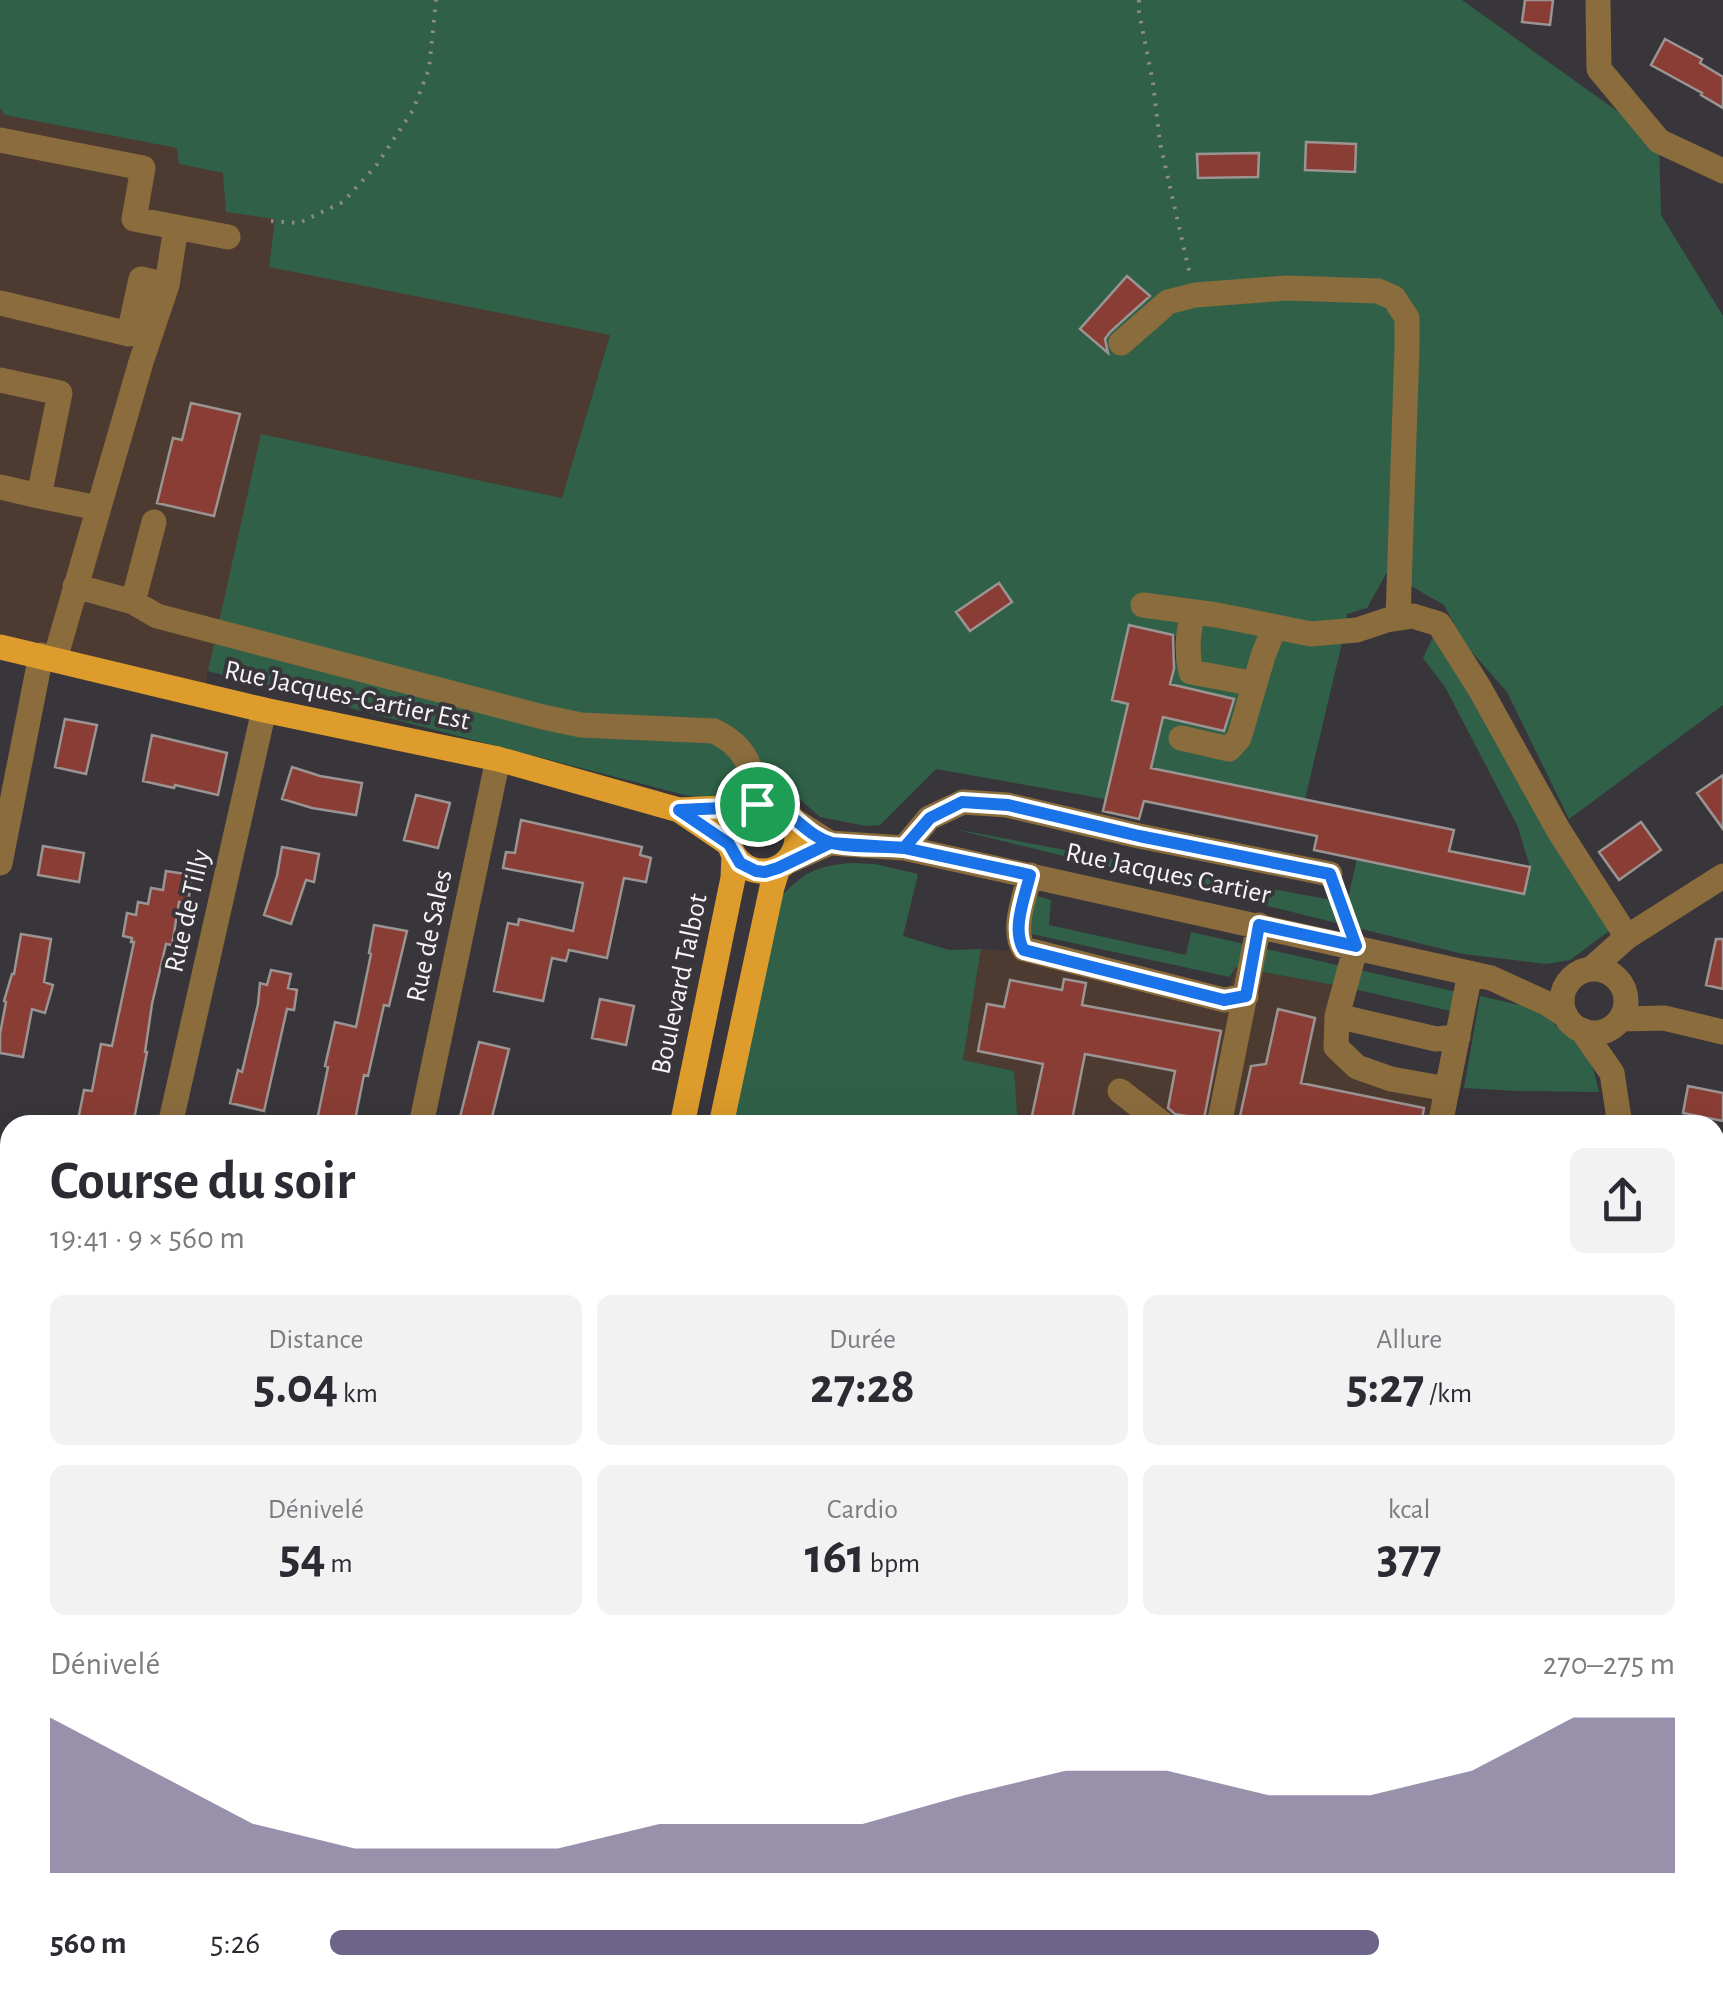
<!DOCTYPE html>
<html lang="fr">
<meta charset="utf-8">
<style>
:root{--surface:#fff;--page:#f2f2f3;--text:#2b2b33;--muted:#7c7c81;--accent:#6e6389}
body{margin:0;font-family:"Alegreya Sans",sans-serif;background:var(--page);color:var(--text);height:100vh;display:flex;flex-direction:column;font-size:38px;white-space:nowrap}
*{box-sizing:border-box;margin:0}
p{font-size:32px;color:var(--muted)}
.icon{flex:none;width:55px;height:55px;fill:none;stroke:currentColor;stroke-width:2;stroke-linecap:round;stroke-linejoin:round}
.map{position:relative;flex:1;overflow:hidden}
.drawer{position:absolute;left:0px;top:1115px;width:1725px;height:888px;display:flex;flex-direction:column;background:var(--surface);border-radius:30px 30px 0 0;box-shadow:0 10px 40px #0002}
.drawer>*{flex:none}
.pin{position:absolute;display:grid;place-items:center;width:85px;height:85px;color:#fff;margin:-42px;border:5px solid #fff;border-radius:50%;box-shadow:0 2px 10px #0007}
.round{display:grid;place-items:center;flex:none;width:105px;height:105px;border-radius:15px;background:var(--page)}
.headline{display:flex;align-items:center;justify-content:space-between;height:170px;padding:0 50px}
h1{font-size:55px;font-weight:600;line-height:75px}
.stats{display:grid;grid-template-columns:repeat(3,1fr);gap:15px;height:170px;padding:10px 50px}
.stats div{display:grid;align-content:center;border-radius:15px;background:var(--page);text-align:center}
.stats b{font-size:50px;font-weight:600}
.stats small{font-size:28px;font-weight:400}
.stats p{font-size:28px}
.chart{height:280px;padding:20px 50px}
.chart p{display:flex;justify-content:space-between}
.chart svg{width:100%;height:180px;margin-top:10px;fill:var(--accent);opacity:.7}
ul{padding:0 50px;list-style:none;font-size:32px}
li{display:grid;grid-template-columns:160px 120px 1fr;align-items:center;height:75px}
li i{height:25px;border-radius:12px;background:var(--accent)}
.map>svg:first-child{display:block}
</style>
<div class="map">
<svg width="1723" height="2002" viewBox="0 0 1723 2002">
<rect width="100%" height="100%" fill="#39363b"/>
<path fill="#4d3b32" d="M0 108 6 115 178 148 179 164 223 173 276 219 269 266 481 307 610 334 562 498 262 435 208 671 204 695 0 647Z
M981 949 1028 952 1228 996 1235 967 1345 987 1336 1047 1447 1089 1440 1125H1018L1014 1071 963 1060Z"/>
<path fill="#306148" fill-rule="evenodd" d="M0 0H1462L1659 141 1661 215 1723 316V705L1569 819 1507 692 1464 643 1444 605 1387 572 1367 608 1347 614 1346 626 1305 799 1151 768 1181 637 1129 626 1112 699 1128 704 1105 799 936 769 880 825 866 826 820 817 794 794 779 787 762 786 709 800 681 794 208 671 261 434 562 498 610 335 269 267 275 219 226 212 223 173 179 164 177 148 5 115 0 108ZM999 583 1012 602 969 631 957 612Z
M1434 635 1609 931 1570 960 1547 964 1463 954 954 829 1347 903 1357 859 1524 894 1530 867 1518 827 1445 687 1423 658Z
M850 863 875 864 918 874 903 936 949 950 981 949 963 1060 1014 1071 1018 1125H752L745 1121 744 1125H727L780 898C804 872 814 867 850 863Z
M1027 893 1051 900 1049 925 1186 955 1191 932 1461 993 1459 1013 1345 987 1235 967 1230 977 1022 932Z
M1480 996 1524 1006 1547 1018 1579 1044 1591 1060 1599 1092 1517 1091 1464 1088Z
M0 1268 10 1271V1454L0 1494Z
M0 1587 10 1590V1739L0 1732Z
M710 1992H927L942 2002H703Z
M1576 1992 1689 1993 1698 2002H1570Z
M956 1993H1045L1043 2002H950Z
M1304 1993V1992L1424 1993 1418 2002H1296Z"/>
<path fill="#8a3d34" stroke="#9a9493" stroke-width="2.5" d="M1525 0H1553L1550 25 1522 22Z
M1665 39 1702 59 1700 63 1723 77V108L1701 95 1702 93 1651 65Z
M1306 142 1356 144 1355 172 1305 170Z
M1259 153 1258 177 1198 178 1197 154Z
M1127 276 1150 296 1110 332 1105 339 1108 353 1080 329Z
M191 403 240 414 214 516 157 503 173 438 182 440Z
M999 583 1012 602 970 631 956 612Z
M1129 625 1173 635 1174 669 1170 684 1234 699 1224 731 1163 717 1151 768 1454 830 1449 851 1530 867 1524 894 1314 850 1317 836 1144 801 1139 819 1103 811 1128 704 1112 700Z
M65 719 97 725 86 774 55 767Z
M152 735 227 753 218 795 175 785 174 788 143 781Z
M292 767 320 776 362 783 356 815 312 808 282 799Z
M1723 775V829L1697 793Z
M416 795 450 803 438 848 404 840Z
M521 820 642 847 640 855 651 858 646 882 624 878 607 958 569 950 566 961 552 958 543 1001 494 991 508 923 518 925 519 919 573 931 583 883 503 868 506 852 515 853Z
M1641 822 1661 850 1619 880 1599 852Z
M43 846 84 853 79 882 38 875Z
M282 847 319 854 314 882 306 880 291 924 264 915 277 876Z
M166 871 192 875 188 904 179 902 172 945 166 944 152 1004 145 1052H147L133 1125H100L78 1120 84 1090 92 1091 101 1044 112 1046 134 942H131L132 938 123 936 127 913 136 915 138 902 148 904 151 888 163 890Z
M374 925 407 931 389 1006 384 1005 368 1076 364 1075 354 1125H316L328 1067 325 1066 335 1022 356 1027 371 954 369 953Z
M21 934 51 939 44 982 53 985 45 1013 32 1009 23 1057 0 1053V1034L6 1002 4 1001 12 974H14Z
M1716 939H1723V989L1706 985Z
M271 970 291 974 288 988 297 990 294 1010 287 1009 264 1111 230 1103 238 1070 242 1072 258 1004 260 983 267 985Z
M1064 979 1086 983 1082 1005 1221 1031 1204 1119 1175 1114 1168 1108 1175 1071 1085 1054 1071 1125H1030L1043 1064 978 1051 987 1004 1004 1007 1010 980 1062 990Z
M600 999 634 1006 626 1045 592 1038Z
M1278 1009 1315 1018 1301 1083 1424 1108 1421 1125H1307L1293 1122 1292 1125H1256L1239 1121 1251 1066 1266 1064Z
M479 1042 509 1049 490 1125H458Z
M1688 1086 1723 1093V1121L1683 1113Z"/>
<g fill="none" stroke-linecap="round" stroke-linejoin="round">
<path stroke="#8c8a8e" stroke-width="4" stroke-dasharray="2.5 8" stroke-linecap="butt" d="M1139 0V12L1153 83 1160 143 1190 275
M271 221 299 223 343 202 376 166 413 110 429 69 436 0
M1337 892 1349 926"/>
<path stroke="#8b6c3d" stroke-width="25" d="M1598 0 1599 69 1659 141 1723 171
M0 140 143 168 134 219 176 227 167 285 141 279 129 334 0 303
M176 227 228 237
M1121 343 1168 302 1195 295 1287 288 1378 291 1394 298 1407 318V347L1398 618
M0 380 60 393 39 496 0 487
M39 496 98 508
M75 586 133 602 154 522
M133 602 157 616 543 717 581 725 714 731C749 748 751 768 757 803
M1143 605 1217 615 1311 634 1357 630 1387 620 1413 616 1439 624 1480 689 1559 831 1627 937
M1193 612C1188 634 1186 650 1191 672L1255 684
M55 659 141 362 167 285
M1181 738 1229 749 1239 738 1263 656 1274 628
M792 819 830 843
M904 848 929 818 963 802 1007 805 1139 836 1330 874
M787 862 830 843 904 848 1491 978 1548 1004 1566 1016
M0 863 41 655
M1030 875C1025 896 1011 930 1024 949L1224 1000 1246 996
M1356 946 1337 1016 1336 1047 1357 1067 1391 1079 1447 1089
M1591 969 1627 937 1723 876
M1562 1001a32 32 0 1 1 64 0a32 32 0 1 1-64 0Z
M1337 1016 1436 1039 1458 1037
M1621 1019 1664 1018 1723 1032
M1582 1030 1612 1073 1620 1125
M1120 1091 1164 1125
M170 1125 264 710
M421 1125 498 759
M1219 1125 1259 925
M1440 1125 1470 973
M0 1268 10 1271
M1715 1271 1723 1273
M1715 1506 1723 1508
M1715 1765 1723 1767
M0 1867 10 1874
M183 1992 196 2002
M869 1992 885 2002
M1689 1992 1698 2002
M732 2002 742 1992
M950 2002 956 1992
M1162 2002 1181 1992
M1570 2002 1576 1992"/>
<path stroke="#dd9c2b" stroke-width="25" d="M0 647 264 710 498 759 679 810 729 844
M729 837a34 34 0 1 1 68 0a34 34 0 1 1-68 0Z
M679 810 746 807
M682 1125 733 878 734 855
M721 1125 772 887 778 868
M485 2002 488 1992
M529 2002 532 1992"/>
</g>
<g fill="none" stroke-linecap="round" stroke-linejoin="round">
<defs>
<path id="route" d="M757 804 746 807 679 810 729 844 740 863 756 871 765 872 778 868 830 843 904 848 1030 875C1025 897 1011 930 1024 950L1224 1000 1246 996 1259 925 1356 946 1330 874 1139 836 1008 805 962 802 930 818 904 848C884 846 851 848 832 843 803 836 788 801 757 804"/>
</defs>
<use href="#route" stroke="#fff" stroke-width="20"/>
<use href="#route" stroke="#1a73e8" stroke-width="12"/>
</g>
<g text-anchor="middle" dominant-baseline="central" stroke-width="8" stroke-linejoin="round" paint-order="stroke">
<g font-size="28" fill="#f6f4f7" stroke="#39363b">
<text transform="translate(347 696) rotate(12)">Rue Jacques-Cartier Est</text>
<text transform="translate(1168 874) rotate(12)">Rue Jacques Cartier</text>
<text transform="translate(188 911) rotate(-77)">Rue de Tilly</text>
<text transform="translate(430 936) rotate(-78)">Rue de Sales</text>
<text transform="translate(680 984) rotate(-78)">Boulevard Talbot</text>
</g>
</g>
</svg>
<div class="pin" style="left:757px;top:804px;background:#1e9e55"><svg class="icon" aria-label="arrive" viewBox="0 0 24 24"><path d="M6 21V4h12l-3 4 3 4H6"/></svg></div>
<section class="drawer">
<div class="headline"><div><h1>Course du soir</h1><p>19:41 · 9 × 560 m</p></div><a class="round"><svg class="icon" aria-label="share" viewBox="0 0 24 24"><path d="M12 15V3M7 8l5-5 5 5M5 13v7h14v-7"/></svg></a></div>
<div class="stats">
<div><p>Distance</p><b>5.04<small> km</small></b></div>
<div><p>Durée</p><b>27:28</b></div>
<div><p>Allure</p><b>5:27<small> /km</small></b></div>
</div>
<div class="stats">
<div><p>Dénivelé</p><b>54<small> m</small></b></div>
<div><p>Cardio</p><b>161<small> bpm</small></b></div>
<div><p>kcal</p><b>377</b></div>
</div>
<div class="chart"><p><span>Dénivelé</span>270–275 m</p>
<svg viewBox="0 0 160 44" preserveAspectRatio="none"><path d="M0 44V6L10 19L20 32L30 38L40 38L50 38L60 32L70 32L80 32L90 25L100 19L110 19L120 25L130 25L140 19L150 6L160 6V44z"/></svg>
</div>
<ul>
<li><b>560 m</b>5:26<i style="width:78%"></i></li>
</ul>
</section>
</div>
